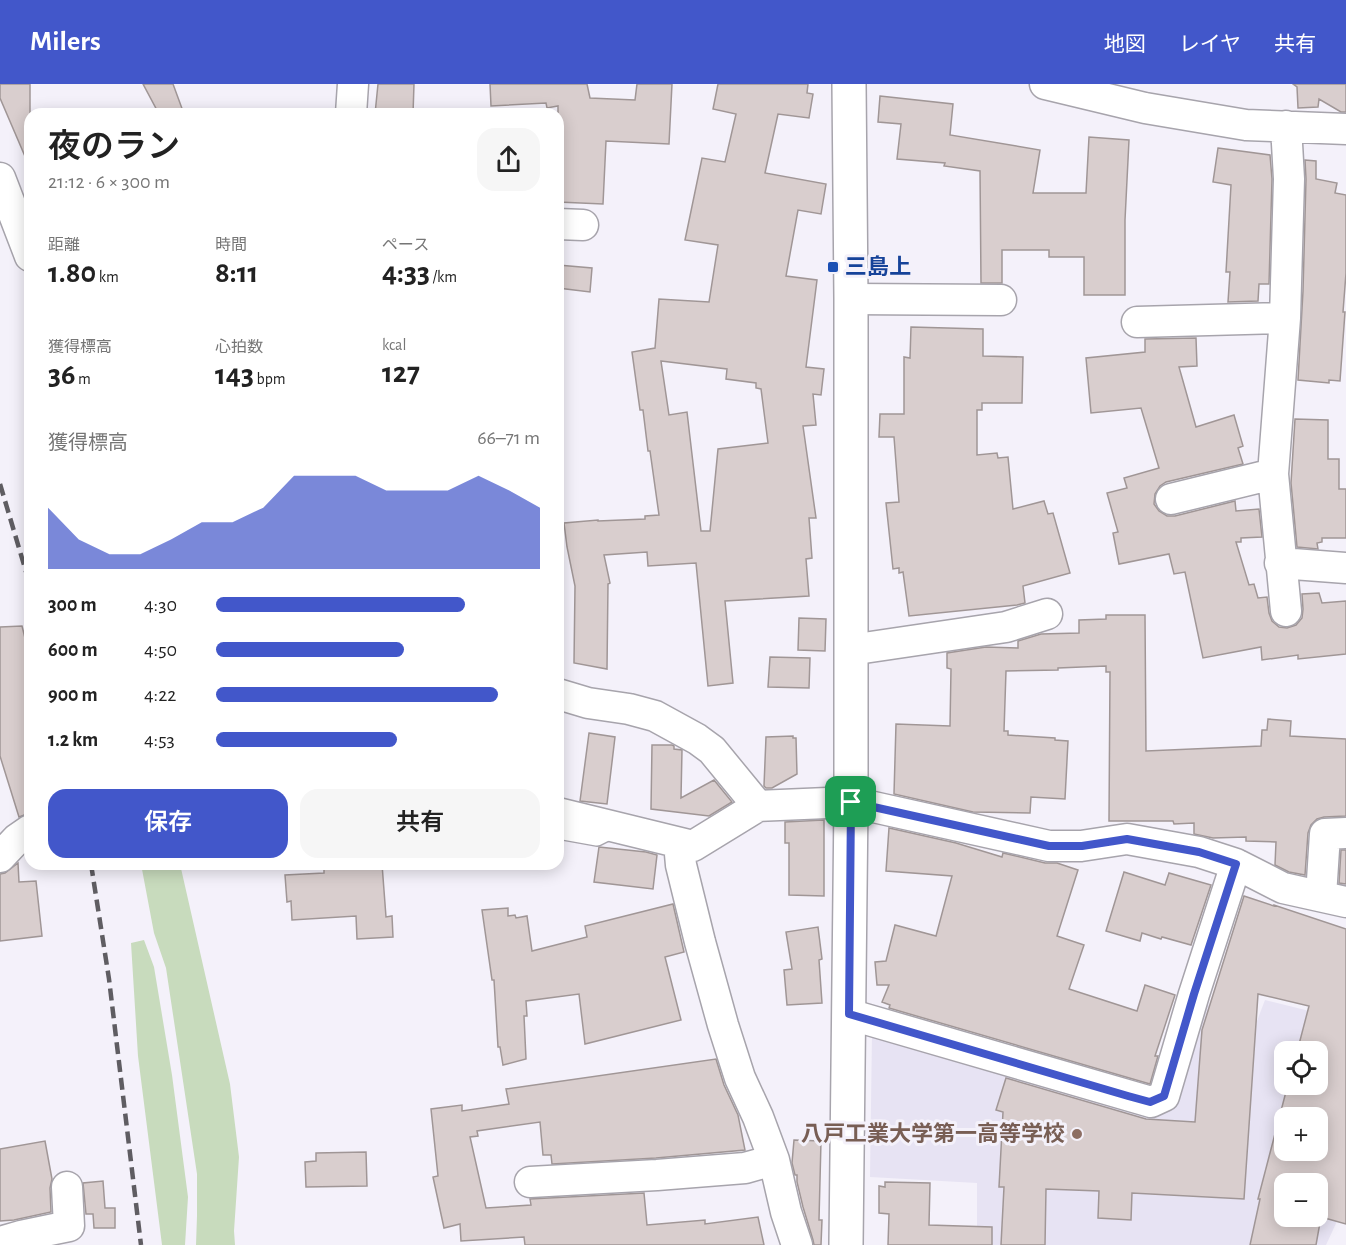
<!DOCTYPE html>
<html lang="ja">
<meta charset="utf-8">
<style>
:root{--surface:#fff;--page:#f6f6f6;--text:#222;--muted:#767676;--accent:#4257ca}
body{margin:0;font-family:"Alegreya Sans","Noto Sans JP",sans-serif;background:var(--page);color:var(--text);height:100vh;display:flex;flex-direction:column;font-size:22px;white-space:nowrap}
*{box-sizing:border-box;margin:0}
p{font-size:20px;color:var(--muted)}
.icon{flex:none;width:33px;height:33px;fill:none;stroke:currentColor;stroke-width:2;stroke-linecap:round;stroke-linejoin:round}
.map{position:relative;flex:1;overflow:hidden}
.drawer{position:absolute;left:24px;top:24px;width:540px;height:762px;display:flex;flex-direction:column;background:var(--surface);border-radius:18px;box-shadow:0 3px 15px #0003}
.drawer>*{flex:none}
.controls{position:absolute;left:1274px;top:957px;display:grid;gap:12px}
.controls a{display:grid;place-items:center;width:54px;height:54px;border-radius:12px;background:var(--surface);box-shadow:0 3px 15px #0003;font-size:30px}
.pin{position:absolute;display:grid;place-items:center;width:51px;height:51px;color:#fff;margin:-26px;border-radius:12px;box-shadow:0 3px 9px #0006}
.round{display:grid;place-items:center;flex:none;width:63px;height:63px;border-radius:18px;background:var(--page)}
.summary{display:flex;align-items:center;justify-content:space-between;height:102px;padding:0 24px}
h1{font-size:33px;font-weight:600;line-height:45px}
.figures{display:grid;grid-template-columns:repeat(3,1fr);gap:9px;height:102px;padding:6px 24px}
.figures div{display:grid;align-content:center}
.figures b{font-size:30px;font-weight:600}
.figures small{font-size:16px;font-weight:400}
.figures p{font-size:16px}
.chart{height:168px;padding:12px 24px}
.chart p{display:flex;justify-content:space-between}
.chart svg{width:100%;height:108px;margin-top:6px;fill:var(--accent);opacity:.7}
.primary-button{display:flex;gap:12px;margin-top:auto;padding:12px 24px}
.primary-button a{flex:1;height:69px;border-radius:18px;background:var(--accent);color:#fff;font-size:24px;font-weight:600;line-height:69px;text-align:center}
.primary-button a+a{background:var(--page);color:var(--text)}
ul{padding:0 24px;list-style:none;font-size:20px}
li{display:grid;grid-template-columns:96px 72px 1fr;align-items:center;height:45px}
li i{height:15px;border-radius:8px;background:var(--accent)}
header{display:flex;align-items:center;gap:36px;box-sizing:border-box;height:84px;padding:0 30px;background:var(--accent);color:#fff}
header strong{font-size:28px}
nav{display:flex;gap:33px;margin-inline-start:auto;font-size:21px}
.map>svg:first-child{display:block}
</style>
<header>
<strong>Milers</strong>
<nav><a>地図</a><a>レイヤ</a><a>共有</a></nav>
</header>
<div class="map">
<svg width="1346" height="1161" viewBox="0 0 1346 1161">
<rect width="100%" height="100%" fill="#f4f1fa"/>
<path fill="#e7e3f3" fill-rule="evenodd" d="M1265 916 1346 936V1118L1326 1161H977V1099L870 1093 872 950 1147 1023 1201 918 1257 937ZM1284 968H1317V1000H1284ZM1284 1034H1317V1066H1284ZM1284 1100H1317V1132H1284Z"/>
<path fill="#c8dbbd" d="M141 780H180L230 1000 239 1073 234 1147 235 1161H196L197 1132V1090L166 884 154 849Z
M144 856 154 883 172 991 188 1113 185 1161H162L138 972 131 859Z"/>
<path fill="#d9cece" stroke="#a09696" stroke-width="1.5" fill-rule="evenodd" d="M0 0H30V84L0 14Z
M143 0H173L184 30H159Z
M378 0H414L413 30H375Z
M490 0H587L590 14 635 16 637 0H672L669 60 606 57 603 120 558 118V22L547 24 546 19 491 22Z
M718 0H808L807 9 813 10 809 34 778 30 765 89 826 100 821 130 798 126 786 192 817 196 806 283 824 285 821 311 813 310 816 341 803 342 816 434H809L812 474 806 475 809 512 725 517 733 599 708 602 696 479 648 482 647 468 604 471 610 499 608 500 607 585 574 579 575 502 567 463 564 439 598 436V437L645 435V432L659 431 650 367H648L643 326H640L632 268 655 264 659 215 709 218 718 161 685 156 702 74 725 78 736 30 713 25ZM661 277 727 285 726 295 756 299V304L761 305 768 359 718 365 710 447H701L687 328 669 331Z
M1293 0H1346V28H1341L1319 15 1318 23 1298 24 1297 3Z
M880 12 953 20 950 51 1040 66 1033 109H1086L1089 53 1129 56 1125 136V211H1084V173H1049V166H1002V199H981L980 87 944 82 945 79 897 75 901 40 878 38Z
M1218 64 1270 71 1272 95 1269 200H1259L1258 217 1228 218 1230 188H1226L1231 101 1213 98Z
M1305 76 1316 77V95L1337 99 1335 109 1346 111V189L1343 228H1345L1340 297 1329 296V299L1298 296 1303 207 1306 95Z
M558 181 592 184 590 208 558 204Z
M911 243 983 245V272L1023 273 1022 319H982V326H977V371L997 369 998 374 1008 373 1013 425 1044 417 1048 430 1053 429 1070 489 1023 502 1025 519 1017 521 909 532 903 488 899 489V484L893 485 886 419 899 418 894 353H879L880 330H904V273L910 274Z
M1196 254 1197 282 1179 283 1196 343 1234 331 1243 362 1238 364 1243 380 1166 398 1160 402 1155 410 1154 420 1159 427 1167 432H1175L1235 417 1236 427 1259 425 1262 453 1241 454V458H1236L1249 501 1254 500 1258 514 1267 513 1269 529 1272 537 1279 543 1287 544 1296 541 1302 534 1303 525 1302 510 1319 509 1322 519 1346 517V570L1298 575V571L1262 576 1261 563 1203 574 1185 488 1174 490 1169 470 1119 480 1113 449 1118 448 1107 409 1127 404 1124 394 1159 384 1141 324 1091 329 1086 274 1145 268V255Z
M1295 335 1328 336V375H1339V405H1346V454H1322V458L1317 459 1318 465 1297 463 1291 399Z
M1106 531H1145L1146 667 1261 662 1262 646H1267L1268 635 1291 637 1290 652 1346 655V732L1324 733 1317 735 1311 741 1308 749 1305 791 1289 788 1275 781 1276 758 1246 757V753L1213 754 1194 750V739L1174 740 1173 737H1109L1110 588H1106V582L1058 584V586L1006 587 1004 647H1008V651L1055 654V656L1068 657 1065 715 1031 713 1030 729 973 728 894 710 896 640 950 642 951 585 947 584V569L986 563 1018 564V557L1041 550 1079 549V536L1106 535Z
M799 534 826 535 825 567 798 566Z
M22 542 30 574V729L19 733 0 672V543Z
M770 573 810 574 809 604 768 603Z
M589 649 615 653 607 720 580 717Z
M793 652V654H796L797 690 772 704H766L764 702 766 653Z
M652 661H672L674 662V665L682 666 681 714 714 696 732 718 709 732 651 725Z
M824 736V812L789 811V759H785V738Z
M889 744 956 759 1002 773 1003 769 1045 779H1057L1078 786 1057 852 1084 861 1069 905 1137 927 1145 901 1175 911 1155 972H1158L1150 1000 889 924 890 921 882 918 889 901H877L875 878 886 877 895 841 936 852 952 792 886 787Z
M599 763 646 768 657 771 653 805 594 798Z
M1341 766H1346V800L1339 799Z
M18 779 19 798 36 797 42 852 0 857V790L5 789Z
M324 780H382L386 833 392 832 393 853 357 855 356 832 292 836 291 817 287 818 285 791 324 789Z
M1124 788 1165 801 1169 789 1211 801 1191 861 1162 853 1161 855 1142 849 1140 857 1106 847Z
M1244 812 1274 822V821L1346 845V1140L1321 1133 1316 1161H1250L1260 1115H1258L1288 1000H1317V968H1297L1309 922 1258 910 1244 1115 1132 1109 1131 1136 1098 1134 1099 1107 1046 1105 1045 1161H1001L1004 1103H999L1003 1028 996 1026 1006 994 1146 1035 1195 1038 1202 946ZM1284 1034H1317V1066H1284ZM1284 1100H1317V1132H1284Z
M673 820 684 868 665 873 681 936 585 960 579 910 526 917 527 932H524L526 975 503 981 500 963H498L494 896H492L482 826 508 824V832L515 831 516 834 527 832 532 867 587 853 585 842Z
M818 843 822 875 819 876 822 919 787 921 784 886 792 885 786 848Z
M716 975 724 1001 738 1031 745 1066 656 1074 552 1080 551 1071H543L540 1038 477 1047 478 1052 470 1053 486 1124 531 1121 530 1115 644 1109 647 1141 705 1136V1140L758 1133 764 1161H525L524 1153 461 1157 460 1140 444 1144 433 1093 438 1092 431 1025 462 1021V1027L509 1020 506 1005Z
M794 1056 821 1057 819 1136H822L821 1161H814L813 1156 803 1123 797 1098V1091H795L792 1079Z
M45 1057 52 1095 50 1104 51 1128 14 1136 0 1137V1065Z
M366 1068 367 1102 306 1103 305 1078 316 1077V1069Z
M103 1097 105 1124H115V1144H94L93 1130H86L83 1099Z
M885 1098 930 1099 929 1141 992 1143V1161H888L889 1130 879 1129V1102L885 1103Z"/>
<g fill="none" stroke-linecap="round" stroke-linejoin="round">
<defs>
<path id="service" d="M558 747 597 754 615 745"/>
<path id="minor" d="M1045 0 1145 24 1246 41 1346 45
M351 30 353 0
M0 94 30 172
M558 140 583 141
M851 215 1001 216
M1137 238 1285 234
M1171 415 1273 390
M1280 479 1346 484
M1286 527 1273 390 1285 234 1289 95 1286 42
M850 566 1006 543 1047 530
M558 610 588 619 629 625 655 632 697 655 712 666 758 722
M558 729 693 762 758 722 851 718 1049 762H1081L1127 755 1199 768 1236 780 1283 804 1346 818
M679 759 681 781 700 858 723 941 740 994 758 1033 774 1076 786 1128 797 1161
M0 773 17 755 30 746
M1321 812 1325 750 1346 749
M848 930 1151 1018 1164 1012 1194 910 1236 780
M530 1098 657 1091 745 1084 774 1076
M0 1158 21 1152 69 1142 67 1103"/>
<path id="tertiary" d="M846 1161 851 718V215L849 0"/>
</defs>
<use href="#service" stroke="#a7a4ac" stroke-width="18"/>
<use href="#minor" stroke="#a7a4ac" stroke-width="33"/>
<use href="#tertiary" stroke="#a7a4ac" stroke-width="36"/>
<use href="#service" stroke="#fff" stroke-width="15"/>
<use href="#minor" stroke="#fff" stroke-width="30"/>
<use href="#tertiary" stroke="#fff" stroke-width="33"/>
<path stroke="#5f5d62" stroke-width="4.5" stroke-dasharray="12 6" stroke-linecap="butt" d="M0 400 30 501
M91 780 109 895 141 1161"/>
</g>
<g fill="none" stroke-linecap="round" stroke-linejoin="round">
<defs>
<path id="route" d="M851 718 1049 762H1082L1127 755 1199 768 1236 780 1194 910 1164 1012 1150 1018 1128 1012 849 930Z"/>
</defs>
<use href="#route" stroke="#fff" stroke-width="12"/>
<use href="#route" stroke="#4257ca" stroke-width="8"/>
</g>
<rect fill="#1a4fb4" stroke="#f4f1fa" stroke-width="2" x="827" y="177" width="12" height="12" rx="3"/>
<circle fill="#8d6e63" stroke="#f4f1fa" stroke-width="2" cx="1077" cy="1050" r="6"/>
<g text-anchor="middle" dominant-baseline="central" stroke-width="6" stroke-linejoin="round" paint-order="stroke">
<g font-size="22" font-weight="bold" fill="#164399" stroke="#f4f1fa" text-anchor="start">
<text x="845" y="183">三島上</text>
</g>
<g font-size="22" font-weight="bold" fill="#785e54" stroke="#f4f1fa" text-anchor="end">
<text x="1065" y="1050">八戸工業大学第一高等学校</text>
</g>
</g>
</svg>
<div class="controls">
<a><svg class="icon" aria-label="locate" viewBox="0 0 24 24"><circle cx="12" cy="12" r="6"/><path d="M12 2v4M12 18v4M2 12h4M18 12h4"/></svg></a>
<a>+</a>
<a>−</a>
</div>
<div class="pin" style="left:851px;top:718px;background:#1e9e55"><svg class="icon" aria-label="arrive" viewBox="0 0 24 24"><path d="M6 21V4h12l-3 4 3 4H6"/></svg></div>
<section class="drawer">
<div class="summary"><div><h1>夜のラン</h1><p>21:12 · 6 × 300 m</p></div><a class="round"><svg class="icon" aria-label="share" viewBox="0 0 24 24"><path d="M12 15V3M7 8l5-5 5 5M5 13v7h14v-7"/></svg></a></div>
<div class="figures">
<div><p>距離</p><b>1.80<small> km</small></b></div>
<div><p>時間</p><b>8:11</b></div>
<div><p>ペース</p><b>4:33<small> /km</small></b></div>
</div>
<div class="figures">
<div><p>獲得標高</p><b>36<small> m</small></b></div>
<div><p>心拍数</p><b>143<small> bpm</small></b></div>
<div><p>kcal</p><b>127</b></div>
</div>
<div class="chart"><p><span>獲得標高</span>66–71 m</p>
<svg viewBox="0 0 160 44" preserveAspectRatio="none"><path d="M0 44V19L10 32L20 38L30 38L40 32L50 25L60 25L70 19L80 6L90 6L100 6L110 12L120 12L130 12L140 6L150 12L160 19V44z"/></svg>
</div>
<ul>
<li><b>300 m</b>4:30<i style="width:77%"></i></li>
<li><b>600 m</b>4:50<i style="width:58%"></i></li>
<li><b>900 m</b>4:22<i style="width:87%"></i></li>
<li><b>1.2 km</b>4:53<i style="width:56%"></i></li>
</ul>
<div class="primary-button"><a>保存</a><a>共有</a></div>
</section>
</div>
